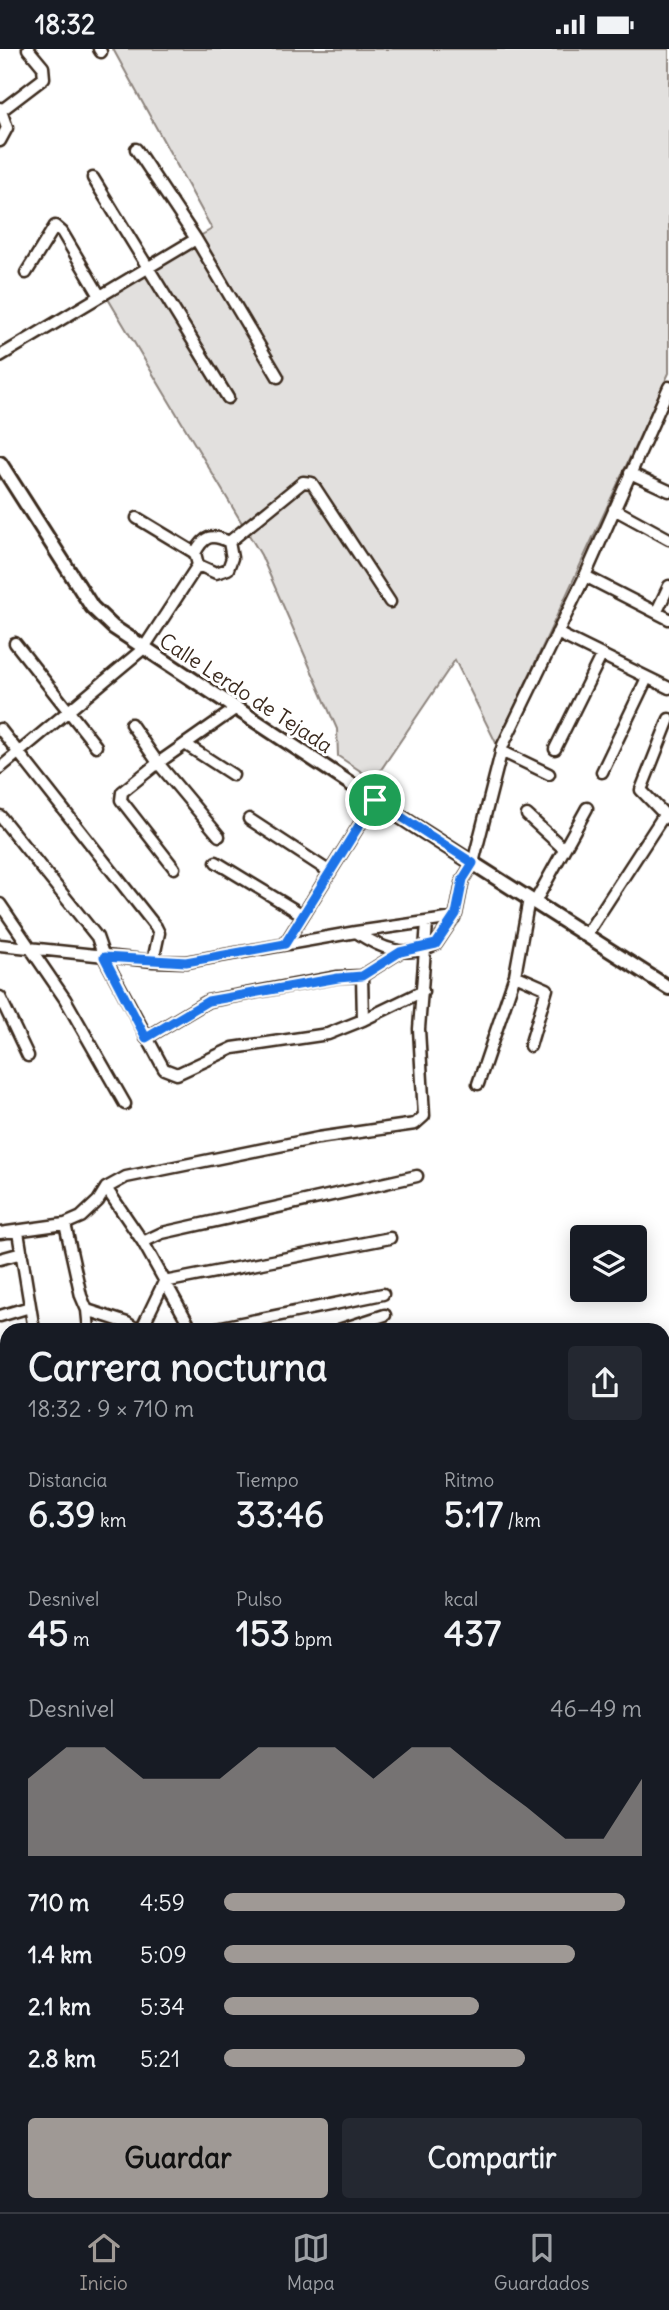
<!DOCTYPE html>
<html lang="es">
<meta charset="utf-8">
<style>
:root{--surface:#171b24;--page:#242831;--text:#f1f3f6;--muted:#9ea1a6;--line:#363941;--accent:#9f9995}
body{margin:0;font-family:Delius,sans-serif;background:var(--page);color:var(--text);height:100vh;display:flex;flex-direction:column;font-size:26px;white-space:nowrap}
*{box-sizing:border-box;margin:0}
p{font-size:23px;color:var(--muted)}
.icon{flex:none;width:38px;height:38px;fill:none;stroke:currentColor;stroke-width:2;stroke-linecap:round;stroke-linejoin:round}
.map{position:relative;flex:1;overflow:hidden}
.panel{position:absolute;left:0px;top:1274px;width:670px;height:889px;display:flex;flex-direction:column;background:var(--surface);border-radius:21px 21px 0 0;box-shadow:0 4px 18px #0003}
.panel>*{flex:none}
.controls{position:absolute;left:570px;top:1176px;display:grid;gap:14px}
.controls a{display:grid;place-items:center;width:77px;height:77px;border-radius:7px;background:var(--surface);box-shadow:0 4px 18px #0003;font-size:35px}
.pin{position:absolute;display:grid;place-items:center;width:60px;height:60px;color:#fff;margin:-30px;border:4px solid #fff;border-radius:50%;box-shadow:0 2px 7px #0007}
.round{display:grid;place-items:center;flex:none;width:74px;height:74px;border-radius:7px;background:var(--page)}
.summary{display:flex;align-items:center;justify-content:space-between;height:119px;padding:0 28px}
h1{font-size:38px;font-weight:700;line-height:52px}
.metrics{display:grid;grid-template-columns:repeat(3,1fr);gap:10px;height:119px;padding:7px 28px}
.metrics div{display:grid;align-content:center}
.metrics b{font-size:35px;font-weight:700}
.metrics small{font-size:19px;font-weight:400}
.metrics p{font-size:19px}
.chart{height:196px;padding:14px 28px}
.chart p{display:flex;justify-content:space-between}
.chart svg{width:100%;height:126px;margin-top:7px;fill:var(--accent);opacity:.7}
.button{display:flex;gap:14px;margin-top:auto;padding:14px 28px}
.button a{flex:1;height:80px;border-radius:7px;background:var(--accent);color:#111;font-size:28px;font-weight:700;line-height:80px;text-align:center}
.button a+a{background:var(--page);color:var(--text)}
ul{padding:0 28px;list-style:none;font-size:23px}
li{display:grid;grid-template-columns:112px 84px 1fr;align-items:center;height:52px}
li i{height:18px;border-radius:9px;background:var(--accent)}
.status{display:flex;justify-content:space-between;align-items:center;height:49px;padding:0 35px;background:var(--surface);direction:ltr}
.status svg{height:19px;fill:currentColor}
.menu{display:flex;justify-content:space-around;align-items:center;height:98px;border-top:2px solid var(--line);background:var(--surface);font-size:19px;color:var(--muted)}
.menu a{display:grid;justify-items:center;gap:4px}
.menu .on{color:var(--accent)}
.map>svg:first-child{display:block}
</style>
<div class="status"><b>18:32</b><svg viewBox="0 0 49 12"><path d="M0 12V9h3v3zM5 12V6h3v6zM10 12V3h3v9zM15 12V0h3v12zM26 1h20v11H26zM47 4h2v5h-2z"/></svg></div>
<div class="map">
<svg width="669" height="2163" viewBox="0 0 669 2163">
<rect width="100%" height="100%" fill="#fff"/>
<filter id="ink" filterUnits="userSpaceOnUse"><feTurbulence type="fractalNoise" baseFrequency=".0143" numOctaves="2"/><feDisplacementMap in="SourceGraphic" scale="14" xChannelSelector="R" yChannelSelector="G"/><feConvolveMatrix kernelMatrix="1 2 1 2 8 2 1 2 1" color-interpolation-filters="sRGB"/></filter>
<g filter="url(#ink)">
<path fill="#e2e0de" stroke="#8e857e" stroke-width="2" d="M113 0H669V324L497 696 455 611 374 731 338 707 337 680 261 506 104 243 212 180Z"/>
<g fill="none" stroke-linecap="round" stroke-linejoin="round">
<defs>
<path id="minor" d="M99 0 101 3
M0 59 7 79 0 92
M2 61 44 29 43 18 28 0
M136 100 196 190 278 328
M93 129 228 349
M26 224 55 177 62 183 100 247
M0 307 196 190
M630 424 669 442
M614 460 669 490
M137 469 195 504
M229 493C211 484 204 487 195 504L198 516 216 524 228 520 232 509 229 493 303 433 312 434 390 553
M585 527 669 570
M657 562 669 537
M557 584 669 639
M15 594 96 697
M131 675 158 714 219 787
M0 680 156 878 159 884 153 912
M185 695 233 726
M555 700 601 607
M501 702 549 725
M0 719 143 600 198 516
M602 723 647 629
M527 766 564 800
M0 767 97 888 104 908 164 1020 177 1025 233 999 328 985 363 971 423 942
M249 770 330 823
M669 770 641 741 669 670
M216 813 303 866
M174 819 121 751 122 743 158 714 235 660
M535 853 587 759
M0 855 65 950 125 1055
M356 883C380 899 407 911 436 895L456 865 463 830 473 814 503 696 585 527 669 338
M586 886 664 766
M285 895 375 751
M0 896 153 912 186 913 356 883 454 869
M515 926 547 940 530 997
M362 927 363 971
M0 948 28 1007
M146 989 208 952 338 928 362 927 400 903
M478 1035 515 926 529 850
M106 1139 143 1193 192 1281
M65 1175 81 1247 87 1261 127 1274 138 1281
M18 1183 34 1281
M0 1184 65 1175 81 1168 98 1152 106 1139 126 1128 318 1089 415 1075 424 1067 419 980 427 874
M143 1193 162 1184 417 1127
M0 1210 22 1204
M87 1261 89 1281
M0 1267 30 1258
M141 1281 164 1233 390 1189
M207 1281 383 1245
M339 1281 385 1266
M0 1319 7 1317
M0 1371 7 1368
M0 1401 7 1399
M0 1427 7 1425
M663 1436 669 1433
M0 1471 7 1491
M663 1490 669 1491
M0 1535 7 1533
M0 1590 7 1587
M663 1613 669 1611
M0 1624 7 1621
M663 1653 669 1651
M0 1688 7 1685
M0 1699 7 1720
M663 1711 669 1709
M663 1753 669 1751
M663 1817 669 1815
M663 1888 669 1887
M0 1962 7 1963
M0 2018 7 2019
M663 2030 669 2028
M0 2055 7 2058
M20 2163 26 2156
M50 2163 51 2156
M105 2163 107 2156
M162 2163 163 2156
M387 2163V2156
M611 2163 612 2156"/>
<path id="major" d="M0 414 92 558 113 578 410 774 669 939
M0 1909 7 1910
M663 1944 669 1945"/>
</defs>
<use href="#minor" stroke="#3b2a1e" stroke-width="15"/>
<use href="#major" stroke="#3b2a1e" stroke-width="18"/>
<use href="#minor" stroke="#fff" stroke-width="10"/>
<use href="#major" stroke="#fff" stroke-width="12"/>
</g>
</g>
<g fill="none" stroke-linecap="round" stroke-linejoin="round" filter="url(#ink)">
<defs>
<path id="route" d="M375 751 473 814 463 830 456 865 436 895 400 903 362 927 338 929 208 952 146 989 104 908 186 913 285 895Z"/>
</defs>
<use href="#route" stroke="#fff" stroke-width="14"/>
<use href="#route" stroke="#1a73e8" stroke-width="9"/>
</g>
<g text-anchor="middle" dominant-baseline="central" stroke-width="6" stroke-linejoin="round" paint-order="stroke">
<g font-size="21" fill="#3b2a1e" stroke="#fff">
<text transform="translate(246 644) rotate(33)">Calle Lerdo de Tejada</text>
</g>
</g>
</svg>
<div class="controls">
<a><svg class="icon" aria-label="layers" viewBox="0 0 24 24"><path d="M12 4l9 5-9 5-9-5zM3 14l9 5 9-5"/></svg></a>
</div>
<div class="pin" style="left:375px;top:751px;background:#1e9e55"><svg class="icon" aria-label="arrive" viewBox="0 0 24 24"><path d="M6 21V4h12l-3 4 3 4H6"/></svg></div>
<section class="panel">
<div class="summary"><div><h1>Carrera nocturna</h1><p>18:32 · 9 × 710 m</p></div><a class="round"><svg class="icon" aria-label="share" viewBox="0 0 24 24"><path d="M12 15V3M7 8l5-5 5 5M5 13v7h14v-7"/></svg></a></div>
<div class="metrics">
<div><p>Distancia</p><b>6.39<small> km</small></b></div>
<div><p>Tiempo</p><b>33:46</b></div>
<div><p>Ritmo</p><b>5:17<small> /km</small></b></div>
</div>
<div class="metrics">
<div><p>Desnivel</p><b>45<small> m</small></b></div>
<div><p>Pulso</p><b>153<small> bpm</small></b></div>
<div><p>kcal</p><b>437</b></div>
</div>
<div class="chart"><p><span>Desnivel</span>46–49 m</p>
<svg viewBox="0 0 160 44" preserveAspectRatio="none"><path d="M0 44V17L10 6L20 6L30 17L40 17L50 17L60 6L70 6L80 6L90 17L100 6L110 6L120 17L130 27L140 38L150 38L160 17V44z"/></svg>
</div>
<ul>
<li><b>710 m</b>4:59<i style="width:96%"></i></li>
<li><b>1.4 km</b>5:09<i style="width:84%"></i></li>
<li><b>2.1 km</b>5:34<i style="width:61%"></i></li>
<li><b>2.8 km</b>5:21<i style="width:72%"></i></li>
</ul>
<div class="button"><a>Guardar</a><a>Compartir</a></div>
</section>
</div>
<nav class="menu">
<a class="on"><svg class="icon" aria-label="home" viewBox="0 0 24 24"><path d="M3 11l9-7 9 7M6 9v11h12V9"/></svg>Inicio</a>
<a><svg class="icon" aria-label="map" viewBox="0 0 24 24"><path d="M3 6l6-2 6 2 6-2v14l-6 2-6-2-6 2zM9 4v14M15 6v14"/></svg>Mapa</a>
<a><svg class="icon" aria-label="saved" viewBox="0 0 24 24"><path d="M7 4h10v16l-5-4-5 4z"/></svg>Guardados</a>
</nav>
